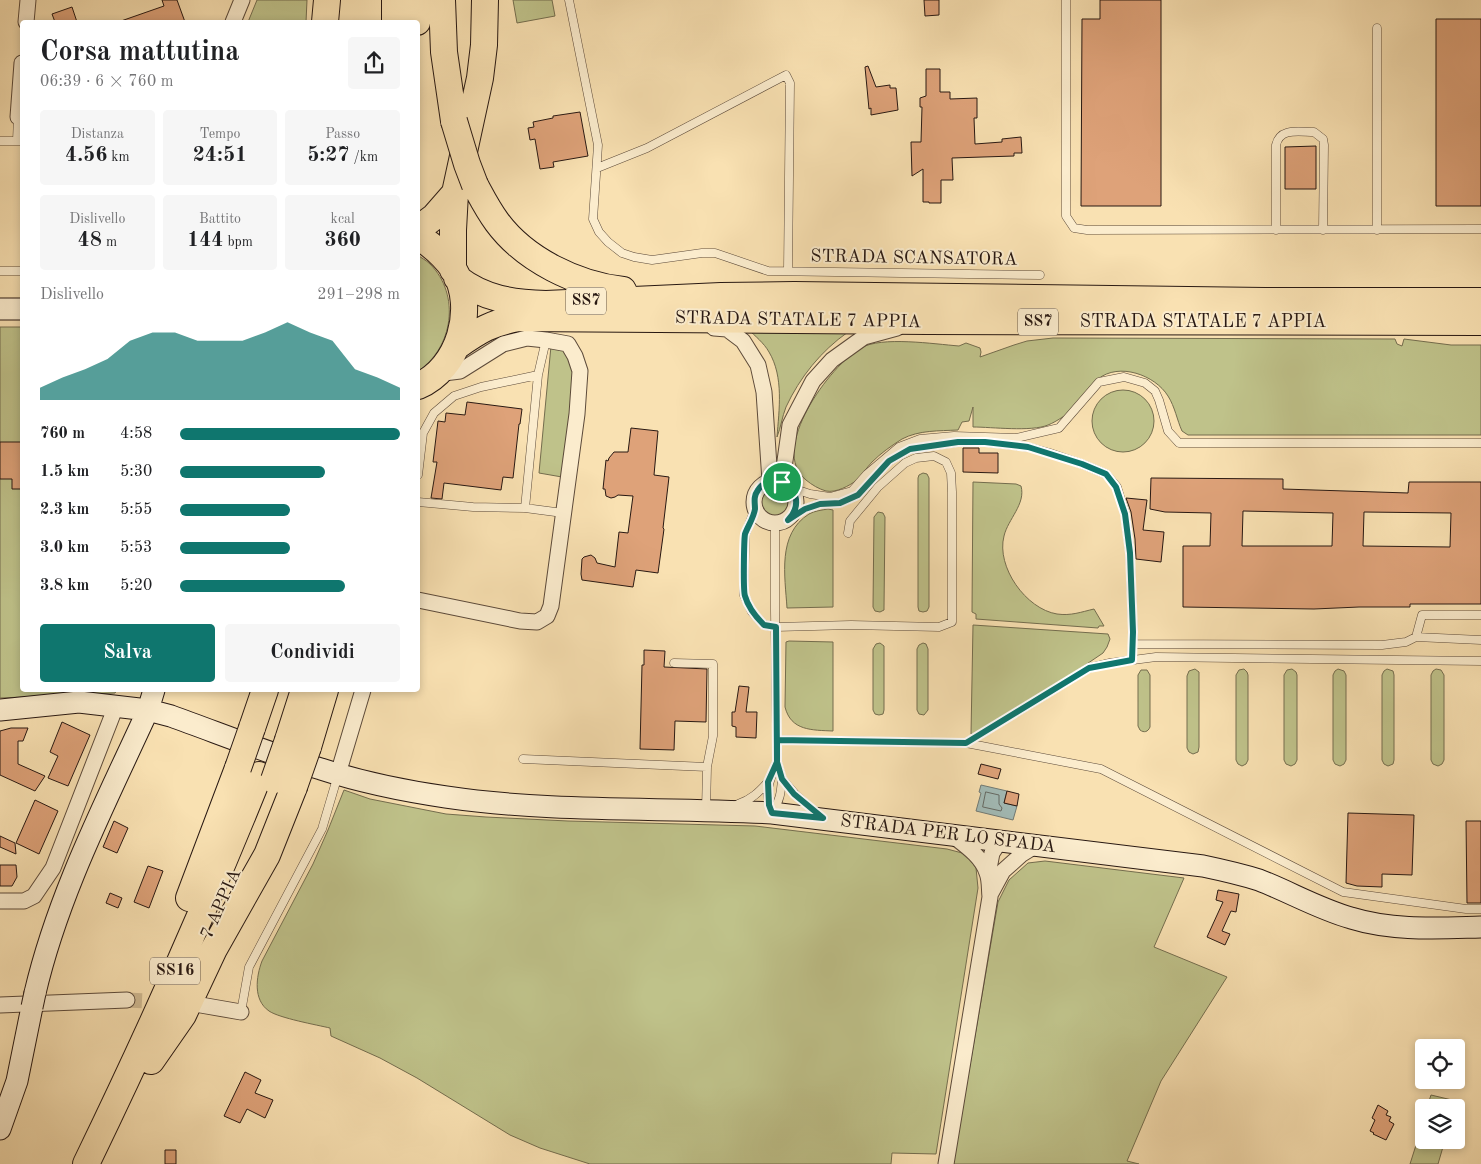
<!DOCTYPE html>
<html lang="it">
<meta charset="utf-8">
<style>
:root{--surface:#fff;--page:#f6f6f6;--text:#202124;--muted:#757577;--accent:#0f766e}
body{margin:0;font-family:"Old Standard TT",serif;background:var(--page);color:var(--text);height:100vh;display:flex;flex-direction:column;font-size:19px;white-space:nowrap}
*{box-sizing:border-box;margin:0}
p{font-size:16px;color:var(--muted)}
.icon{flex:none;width:28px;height:28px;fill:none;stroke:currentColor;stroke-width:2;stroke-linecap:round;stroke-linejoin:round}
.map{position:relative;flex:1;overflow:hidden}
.side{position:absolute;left:20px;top:20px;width:400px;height:672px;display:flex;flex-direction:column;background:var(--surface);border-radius:5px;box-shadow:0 2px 8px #0003}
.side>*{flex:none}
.controls{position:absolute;left:1415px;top:1039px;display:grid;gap:10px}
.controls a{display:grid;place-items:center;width:50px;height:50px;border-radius:5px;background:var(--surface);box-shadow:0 2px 8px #0003;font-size:25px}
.pin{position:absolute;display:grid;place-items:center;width:42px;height:42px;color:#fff;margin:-21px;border:2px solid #fff;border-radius:50%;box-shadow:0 1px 5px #0007}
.round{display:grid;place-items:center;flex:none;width:52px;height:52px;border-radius:5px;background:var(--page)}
.head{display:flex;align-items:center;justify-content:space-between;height:85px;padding:0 20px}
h1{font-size:28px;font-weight:700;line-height:38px}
.figures{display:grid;grid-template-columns:repeat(3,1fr);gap:8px;height:85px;padding:5px 20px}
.figures div{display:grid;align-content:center;border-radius:5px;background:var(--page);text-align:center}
.figures b{font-size:21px;font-weight:700}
.figures small{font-size:14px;font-weight:400}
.figures p{font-size:14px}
.chart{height:140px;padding:10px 20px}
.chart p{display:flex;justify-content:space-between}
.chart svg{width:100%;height:90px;margin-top:5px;fill:var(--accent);opacity:.7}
.primary-button{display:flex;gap:10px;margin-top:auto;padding:10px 20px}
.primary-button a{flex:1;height:58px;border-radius:5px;background:var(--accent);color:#fff;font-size:20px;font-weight:700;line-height:58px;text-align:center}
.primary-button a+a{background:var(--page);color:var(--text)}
ul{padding:0 20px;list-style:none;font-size:16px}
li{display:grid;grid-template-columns:80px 60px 1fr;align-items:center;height:38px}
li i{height:12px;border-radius:6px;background:var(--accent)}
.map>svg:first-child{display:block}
</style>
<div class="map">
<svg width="1481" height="1164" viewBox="0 0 1481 1164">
<rect width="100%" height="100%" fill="#f9e1b2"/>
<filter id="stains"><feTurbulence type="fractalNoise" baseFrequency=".004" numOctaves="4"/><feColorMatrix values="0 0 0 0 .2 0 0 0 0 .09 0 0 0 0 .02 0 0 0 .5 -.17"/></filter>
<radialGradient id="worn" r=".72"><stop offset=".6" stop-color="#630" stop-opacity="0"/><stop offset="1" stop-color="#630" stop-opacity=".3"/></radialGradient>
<path fill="#bfc28a" stroke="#746d4e" d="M257 0H307L306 22H248Z
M513 0H552L555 16 517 23Z
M418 255C421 258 426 260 430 264 461 295 453 348 418 371Z
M0 327H22V690H117L115 693 0 698Z
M748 329 848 332C821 351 800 377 786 407 782 417 781 427 777 437 779 410 784 377 769 352 764 343 755 336 748 329Z
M1053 338 1395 339 1397 344 1402 346 1404 339 1451 345H1481V435H1188L1182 431C1177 420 1175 407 1168 396 1155 375 1119 362 1098 379 1090 386 1085 398 1077 406 1071 412 1056 422 1048 425 1031 432 992 427 973 427V407L969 421 962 422 958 430C939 431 919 430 902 439 891 446 881 453 872 462 866 468 863 475 857 480 849 486 836 493 826 491 819 489 812 485 806 480 768 450 830 365 861 348 881 336 934 344 959 346L966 343 980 348 981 352 980 357 1014 345 1027 341Z
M551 346 560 347C564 351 570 356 572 362 579 392 566 445 562 477L539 473Z
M1092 421a31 31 0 1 1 62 0a31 31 0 1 1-62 0Z
M923 473 927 474 929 478V607L927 611 923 612 919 611 918 607V478L919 475Z
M973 482 1016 484 1021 486C1026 504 1008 519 1004 536 996 567 1026 609 1057 614 1071 616 1081 612 1094 609L1104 626H1099L1098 628 976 619V614L972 612Z
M760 502a16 16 0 1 1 32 0a16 16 0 1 1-32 0Z
M828 509 833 510V607L787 608C785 576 777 534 809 514 814 511 822 510 828 509Z
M878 512 883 513 885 517 884 607V610L880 612 875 611 873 607 874 517Z
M973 625 1108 634 1110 639 1107 647 1103 653 1072 674 974 734H971Z
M789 641 833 642V731C812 730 791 731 785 707L786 642Z
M880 643 884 646V710L883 714 879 715 875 714 873 710V649L876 644Z
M923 643 926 644 928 649V710L924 715 919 714 917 710V649L919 645Z
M1195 669 1199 672V747L1198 752 1193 754 1189 752 1187 748V676L1189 671Z
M1244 669 1247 672 1248 675V760L1246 764 1242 766 1238 764 1236 760V675L1239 670Z
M1292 669 1296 672 1297 675V760L1295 764 1291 766 1286 764 1284 760V675L1287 670Z
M1338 669 1344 671 1346 675V760L1344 764 1340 766 1335 764 1333 760V675L1335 671Z
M1387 669 1393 671 1394 675V760L1393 764 1388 766 1384 764 1382 760V675L1384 671Z
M1436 669 1441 670 1444 675V760L1442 764 1438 766 1433 764 1431 760V675L1433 671Z
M1141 670H1147L1150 675V727C1148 732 1144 733 1140 730L1138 726V675Z
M344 790 370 799 446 814 486 817 568 821 755 826 947 849 966 854 976 868 978 888 936 1154 892 1153 891 1164H590L540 1148 510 1135 417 1078 380 1058 331 1036 330 1028C317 1025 279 1018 269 1011 253 1000 256 977 262 961L313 864 328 830Z
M1045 861 1184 878 1154 947 1227 977 1161 1081 1127 1161 1139 1164H953L998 902 1009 880 1028 863Z
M1431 1095 1452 1100 1453 1107H1427Z
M1424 1120V1140H1445L1438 1164H1410Z"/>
<path fill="#a2bbb7" stroke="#717a75" d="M981 785 1007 791 1004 803 1017 806 1013 820 976 811 981 793 979 792Z"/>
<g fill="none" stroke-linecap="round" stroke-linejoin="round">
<path stroke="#656a64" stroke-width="1" d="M986 792 999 795V804L1002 808 1001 811 983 807Z"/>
</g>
<path fill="#dea279" stroke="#281812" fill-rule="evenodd" d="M162 0H177L185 22H122L121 21 164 6Z
M924 0H939V15L925 16Z
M1100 0H1161V206H1081L1082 19H1100Z
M72 7 77 22H55L52 14Z
M1436 19H1481V206H1436Z
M868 66 876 87 890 85V88H896L898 110 871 115V108L869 109 865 67Z
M926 69H940V92H950V99L977 98V118H974L975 144 1002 142V139L1021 137 1022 153H1014V156L952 158 953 180H941V203H929V202H923V169L912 176 911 142H921L922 107H920V98L926 96Z
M580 112 588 156 553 162 554 167 540 169 535 139 530 140 528 128 534 127 533 122 553 118V116Z
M1316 146V189H1285V147Z
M467 402 522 409 520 424H519L513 478 503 477 501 490 444 483 442 499 431 498 437 462H433L438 421 445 422 446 413 465 415Z
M631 428 658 431 654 475 669 477 663 528 664 529 658 573 636 570 633 587 582 580 581 574 582 559 584 557 591 555 595 558 597 563 615 567 619 532 628 533 633 496 618 495 615 497 611 498 606 496 605 489H603L606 460 608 461 609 458 614 452H628Z
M0 442H22V489H12V479H0Z
M963 448H979V453H998V473L963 472Z
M1151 478 1283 479V489L1408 493 1409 482H1481V604H1410V607H1359L1314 609 1183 607V546H1210L1211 513 1165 512 1150 509ZM1243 511 1333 513 1332 546H1242ZM1364 512 1451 513 1450 547 1363 546Z
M1126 498 1147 500 1143 530 1164 532 1161 562 1136 559 1135 539 1131 512Z
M644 650 665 651 664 667 707 669 706 722 675 721 674 750 640 749 642 665H644Z
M739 686 749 687 746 712H757L756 738 736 737V727L732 726V712H735Z
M62 722 90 735 68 786 48 778 58 756 50 752Z
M11 728H28L23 741H18V764L45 776 35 791 0 775V731Z
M981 764 1001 769 998 779 978 774Z
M1007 791 1019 794 1017 806 1004 803Z
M35 800 58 811 39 854 16 843Z
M1348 813 1414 815 1412 875 1382 874V887L1357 886 1346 883Z
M114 821 128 828 117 853 103 847Z
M1466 821H1481V903H1467Z
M0 836 15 843 16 854 0 847Z
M0 865H16L17 877 12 886H0Z
M148 866 163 871 149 908 134 902Z
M1218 890 1239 894 1236 912 1231 911 1222 931 1230 934 1225 945 1207 937 1223 902 1216 900Z
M110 893 122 898 118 908 106 903Z
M245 1072 261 1080 255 1093 273 1100 265 1118 247 1109 240 1123 224 1116Z
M1378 1105 1388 1111 1386 1115 1391 1117 1389 1121 1394 1124 1386 1140 1373 1134 1374 1133 1370 1131 1375 1120 1372 1118Z
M165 1150H176V1164H165Z"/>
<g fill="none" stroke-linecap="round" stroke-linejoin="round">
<path stroke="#cfb992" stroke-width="15" stroke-dasharray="15 8" stroke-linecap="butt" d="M127 1000 168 1002"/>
<defs>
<path id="lane" d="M569 0 598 145 593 219 599 232 608 242 622 253 634 257 652 260 702 253H715L768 271 1040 275
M1066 0V216L1074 228 1087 230 1481 229
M1377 28V230
M0 141H22
M17 141 18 117
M597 168 647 148 786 75 790 83 788 271
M1276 230V145C1280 127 1300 132 1314 132L1323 139 1324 145 1323 230
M0 271H22
M538 375 546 340
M418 475 423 433 434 413 454 396 481 387 538 375 525 508 563 513
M792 488 810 494 830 497 852 491 867 474 899 447 920 439 954 436 1016 438 1059 428 1099 382 1124 377 1145 383 1155 391 1159 400 1168 431 1179 443H1481
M418 502 473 507 525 508
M755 509 745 535 744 595 752 612 764 625 776 627 851 625 939 627 952 622V492L951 473 946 462 934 456 916 458 905 463 878 487 850 521 848 533
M788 520 805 509 820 504 840 503 858 495 889 461 910 449 958 442H985L1028 447 1050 453 1082 464 1106 474 1117 487 1125 513 1130 553 1133 632 1132 660
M775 524V611L777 762 782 779 795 794 815 812
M1416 637 1481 640
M1133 644 1382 645 1406 642 1416 637 1422 615H1481
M674 663 713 664V736L707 767
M777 740 966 743 1101 769 1343 892 1466 909H1481
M966 743 1089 668 1110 663 1156 657 1481 661
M523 759 707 767 706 810
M738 804C751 800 759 792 768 782
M771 811C764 792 770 779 777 762
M773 811C780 801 781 792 782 779
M241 1012 249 967 322 829 338 775"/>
<path id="street" d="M26 22 28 0
M233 22 242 0
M22 63 18 117H22
M714 328 727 329 743 341 758 365 764 392 770 481
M754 502a21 21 0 1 1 42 0a21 21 0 1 1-42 0Z
M782 482 790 425 813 381 832 360 864 337 897 328
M418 600 520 621 537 622 547 616 551 606 577 414 580 371 575 356 568 344 546 340 527 338 503 344 460 371 436 374
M338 774 363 690
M988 874 992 853 1000 841
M990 895 1003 871 1022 854 1035 846
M0 901H24L34 896 53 868 116 706
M195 1004 241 1012
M0 1005 127 1000
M946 1164 990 897C989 889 990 880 987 873 982 857 966 846 953 836"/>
<path id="secondary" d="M0 309H22
M0 710 79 702 148 710 171 716C221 734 270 754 321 769 361 782 405 791 446 797 554 813 664 807 772 813L1203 866C1222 870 1240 874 1259 880 1290 892 1319 909 1351 918 1393 931 1438 928 1481 927
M35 993C58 894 106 802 148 710L154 690
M0 1129 17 1081 32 1007"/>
<path id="highway" d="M395 0V22
M442 0 444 52 454 121
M325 22 327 0
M417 22 419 0
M475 185C482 198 488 210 497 222 525 260 577 285 623 290
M418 229 434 217 455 193
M418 236C433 246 444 255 454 270 477 308 459 369 418 386
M453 270V230L455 193 480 78 484 45 485 0
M457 278C484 299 513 303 546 304L721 296 794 295 1265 301H1481
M457 346C480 330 491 323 519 318L927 321 1481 322
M252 728 265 690
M288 740 304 690
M308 747 325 690
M189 898 238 768
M151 1061 183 1015 214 949 267 855 294 787
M86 1164C148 1036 206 907 259 775"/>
</defs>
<use href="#lane" stroke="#5c4a3a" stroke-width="9"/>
<use href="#street" stroke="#5c4a3a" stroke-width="17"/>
<use href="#secondary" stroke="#281812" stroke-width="23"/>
<use href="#highway" stroke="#281812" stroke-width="28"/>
<use href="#lane" stroke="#fbeccd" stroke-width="8"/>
<use href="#street" stroke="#fbeccd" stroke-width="15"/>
<use href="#secondary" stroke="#fbeccd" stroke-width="21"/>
<use href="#highway" stroke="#f9e1b2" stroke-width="26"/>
<defs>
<path id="secondary-bridge" d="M32 1007 35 993"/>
<path id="highway-bridge" d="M454 121 467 164 475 185
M238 768 252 728
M274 780 288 740
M294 787 308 747"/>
</defs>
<use href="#secondary-bridge" stroke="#281812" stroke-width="23" stroke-linecap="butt"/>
<use href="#highway-bridge" stroke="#281812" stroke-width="28" stroke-linecap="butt"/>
<use href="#secondary-bridge" stroke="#fbeccd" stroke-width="21"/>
<use href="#highway-bridge" stroke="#f9e1b2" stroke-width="26"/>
</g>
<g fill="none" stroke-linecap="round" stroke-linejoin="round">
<defs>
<path id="route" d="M782 482C772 480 763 482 758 490 753 497 755 502 755 509 754 517 748 526 745 534 744 540 743 591 745 596 748 607 756 617 764 625L776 627 777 762 782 779 794 794 823 818 772 813 769 805 768 782 777 762V740L966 743 1089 668 1132 660 1133 632 1130 553 1125 514 1116 487 1106 474 1082 464 1028 447 985 442H958L910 449 889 461 858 495 840 503 820 504 805 509 788 520C801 507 798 489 782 482"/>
</defs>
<use href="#route" stroke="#fff" stroke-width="10"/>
<use href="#route" stroke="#0f766e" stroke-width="6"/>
</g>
<g text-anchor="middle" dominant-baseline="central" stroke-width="4" stroke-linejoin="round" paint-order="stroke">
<g fill="#fbeccd" stroke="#67584a" stroke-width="1">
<rect x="566" y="287.5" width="40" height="27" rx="4"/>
<rect x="1018" y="308.5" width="40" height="27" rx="4"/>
<rect x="150" y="957.5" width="50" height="27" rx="4"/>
</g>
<g font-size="16" font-weight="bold" fill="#281812">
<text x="586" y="301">SS7</text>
<text x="1038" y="322">SS7</text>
<text x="175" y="971">SS16</text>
</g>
<g font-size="18" fill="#281812" stroke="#fbeccd">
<text transform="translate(914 258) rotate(1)">STRADA SCANSATORA</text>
<text transform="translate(798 320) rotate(1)">STRADA STATALE 7 APPIA</text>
<text x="1203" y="322">STRADA STATALE 7 APPIA</text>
<text transform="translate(948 834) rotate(7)">STRADA PER LO SPADA</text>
<text transform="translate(221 904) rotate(-66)">7 APPIA</text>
</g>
</g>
<rect width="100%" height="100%" filter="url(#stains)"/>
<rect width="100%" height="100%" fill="url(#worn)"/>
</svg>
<div class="controls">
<a><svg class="icon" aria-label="locate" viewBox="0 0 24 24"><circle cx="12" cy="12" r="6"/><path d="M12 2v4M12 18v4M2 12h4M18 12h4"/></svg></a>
<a><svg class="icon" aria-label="layers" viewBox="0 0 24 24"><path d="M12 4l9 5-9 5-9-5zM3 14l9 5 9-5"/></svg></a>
</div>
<div class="pin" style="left:782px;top:482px;background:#1e9e55"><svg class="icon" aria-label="arrive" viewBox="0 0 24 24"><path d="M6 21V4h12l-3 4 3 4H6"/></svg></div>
<section class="side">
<div class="head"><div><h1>Corsa mattutina</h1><p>06:39 · 6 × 760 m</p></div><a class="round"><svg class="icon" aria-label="share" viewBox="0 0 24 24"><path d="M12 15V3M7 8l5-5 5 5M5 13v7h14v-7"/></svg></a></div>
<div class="figures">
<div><p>Distanza</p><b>4.56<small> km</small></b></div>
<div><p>Tempo</p><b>24:51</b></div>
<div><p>Passo</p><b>5:27<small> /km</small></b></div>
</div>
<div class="figures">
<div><p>Dislivello</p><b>48<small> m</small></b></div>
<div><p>Battito</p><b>144<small> bpm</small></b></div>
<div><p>kcal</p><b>360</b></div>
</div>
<div class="chart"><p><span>Dislivello</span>291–298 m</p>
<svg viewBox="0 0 160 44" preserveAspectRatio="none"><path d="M0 44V38L10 33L20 29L30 24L40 15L50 11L60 11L70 15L80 15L90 15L100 11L110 6L120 11L130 15L140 29L150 33L160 38V44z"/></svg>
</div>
<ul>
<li><b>760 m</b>4:58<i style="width:100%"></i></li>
<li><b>1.5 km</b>5:30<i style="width:66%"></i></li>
<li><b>2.3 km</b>5:55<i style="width:50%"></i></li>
<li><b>3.0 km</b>5:53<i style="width:50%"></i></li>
<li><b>3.8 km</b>5:20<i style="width:75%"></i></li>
</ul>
<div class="primary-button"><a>Salva</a><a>Condividi</a></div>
</section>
</div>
